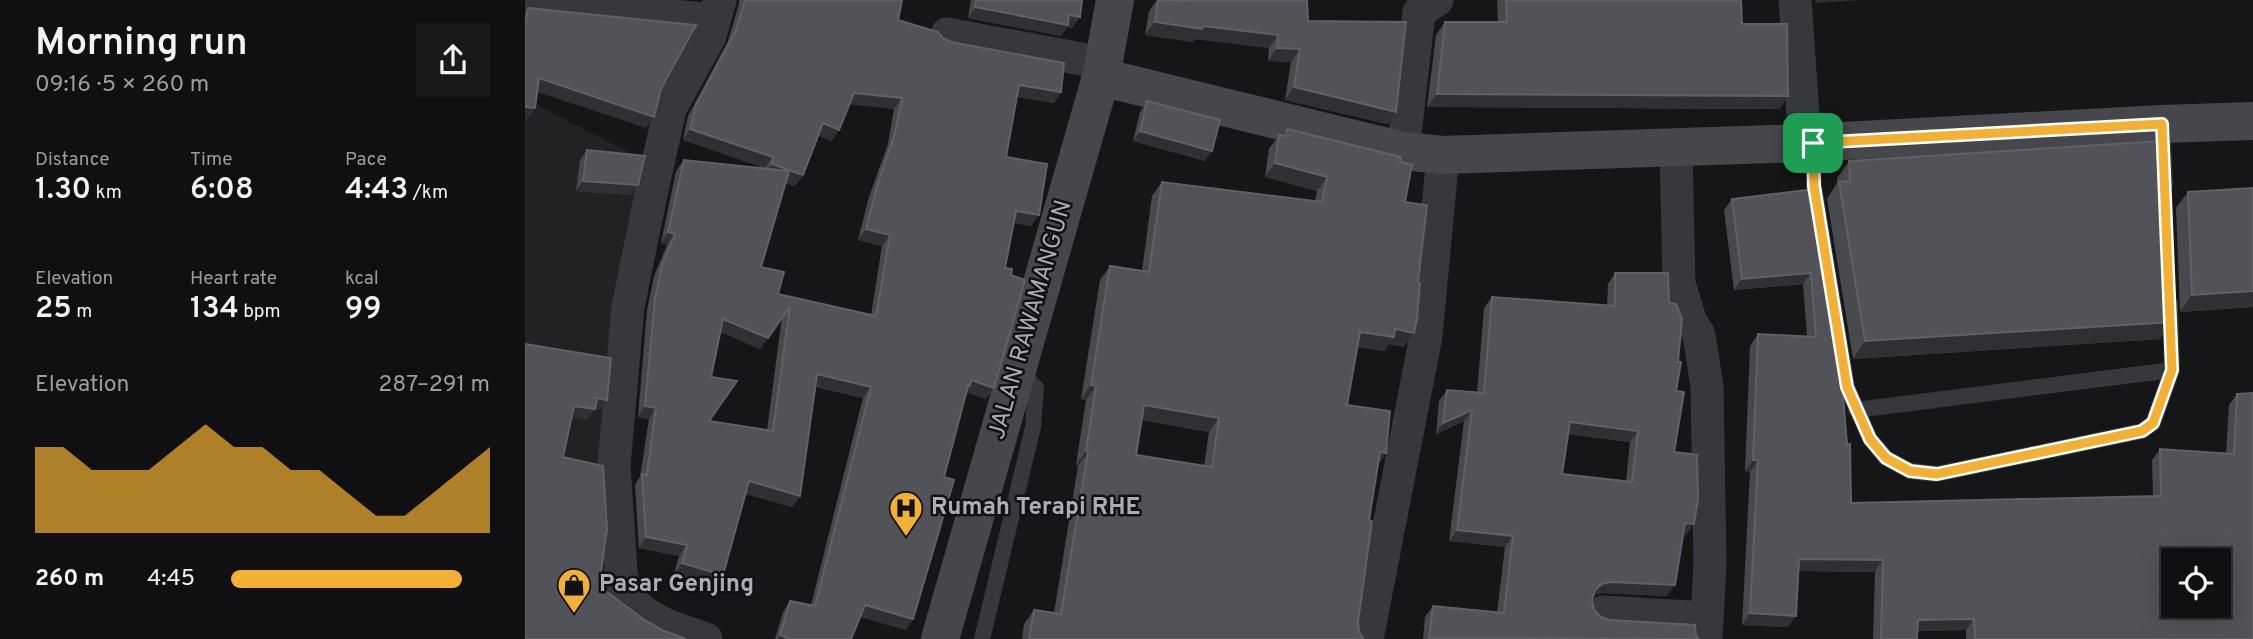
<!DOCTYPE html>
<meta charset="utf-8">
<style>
:root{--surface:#101012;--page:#19191b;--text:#f1f3f6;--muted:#9c9d9f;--line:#303032;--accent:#f2b134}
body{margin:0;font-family:Overpass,sans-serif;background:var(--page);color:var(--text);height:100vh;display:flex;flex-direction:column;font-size:26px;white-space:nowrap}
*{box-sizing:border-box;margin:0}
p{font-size:23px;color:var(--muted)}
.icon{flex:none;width:38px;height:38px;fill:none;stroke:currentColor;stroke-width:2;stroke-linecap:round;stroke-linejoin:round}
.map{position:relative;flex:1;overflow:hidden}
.side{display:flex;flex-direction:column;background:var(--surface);width:525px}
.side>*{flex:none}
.tools{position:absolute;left:1636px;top:548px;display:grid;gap:14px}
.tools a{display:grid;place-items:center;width:70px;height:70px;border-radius:0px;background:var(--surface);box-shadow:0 7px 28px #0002,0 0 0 2px var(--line);font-size:35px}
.pin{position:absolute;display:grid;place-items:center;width:60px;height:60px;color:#fff;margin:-30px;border-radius:14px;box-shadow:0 4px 10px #0006}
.round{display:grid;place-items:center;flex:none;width:74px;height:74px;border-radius:0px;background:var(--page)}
.summary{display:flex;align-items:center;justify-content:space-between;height:119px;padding:0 35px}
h1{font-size:38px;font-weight:600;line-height:52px}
.stats{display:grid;grid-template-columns:repeat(3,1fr);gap:10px;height:119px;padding:7px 35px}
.stats div{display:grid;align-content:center}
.stats b{font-size:30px;font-weight:600}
.stats small{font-size:19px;font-weight:400}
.stats p{font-size:19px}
.chart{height:196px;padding:14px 35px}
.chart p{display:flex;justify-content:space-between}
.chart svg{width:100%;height:126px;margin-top:7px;fill:var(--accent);opacity:.7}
ul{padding:0 35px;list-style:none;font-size:23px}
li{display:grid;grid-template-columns:112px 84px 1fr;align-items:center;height:52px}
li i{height:18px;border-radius:9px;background:var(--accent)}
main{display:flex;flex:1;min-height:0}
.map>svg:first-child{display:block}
</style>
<main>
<section class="side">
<div class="summary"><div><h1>Morning run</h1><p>09:16 · 5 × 260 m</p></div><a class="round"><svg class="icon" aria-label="share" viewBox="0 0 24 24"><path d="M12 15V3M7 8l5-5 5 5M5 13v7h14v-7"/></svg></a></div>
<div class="stats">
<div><p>Distance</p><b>1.30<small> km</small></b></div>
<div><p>Time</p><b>6:08</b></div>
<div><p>Pace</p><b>4:43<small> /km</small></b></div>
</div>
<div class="stats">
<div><p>Elevation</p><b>25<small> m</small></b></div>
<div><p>Heart rate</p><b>134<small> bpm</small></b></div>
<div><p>kcal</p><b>99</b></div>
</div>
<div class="chart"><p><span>Elevation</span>287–291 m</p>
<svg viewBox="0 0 160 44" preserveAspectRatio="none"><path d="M0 44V14L10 14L20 22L30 22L40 22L50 14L60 6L70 14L80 14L90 22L100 22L110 30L120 38L130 38L140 30L150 22L160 14V44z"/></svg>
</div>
<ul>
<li><b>260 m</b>4:45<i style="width:89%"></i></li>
</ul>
</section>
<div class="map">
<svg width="1728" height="639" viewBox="0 0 1728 639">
<rect width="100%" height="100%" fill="#161618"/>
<path fill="#222225" d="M0 99 118 159 99 615 0 639Z"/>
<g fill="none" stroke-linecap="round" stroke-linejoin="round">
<path stroke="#37383d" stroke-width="16" d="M1637 124 1640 184
M1288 143 1289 186 1322 387 1345 439 1361 458 1385 471 1412 474 1617 431 1628 423 1647 370 1645 304
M1331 410 1647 370
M457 639 508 427 511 388 494 371"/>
<path stroke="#37383d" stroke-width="33" d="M1270 0 1280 143
M0 1 188 20
M422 34 578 63
M1151 147 1154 283 1165 320 1174 335 1182 386 1185 564 1181 639
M878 151 894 12 912 0
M1078 612 1182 618
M181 639 141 625 120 613 100 596 96 571 89 465 103 307 125 199 145 109 185 36 195 0
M842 639 901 336 918 155"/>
<path stroke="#45474d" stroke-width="38" d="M576 77 878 151 918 155 1280 143 1637 124 1728 121
M415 639 576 77 590 0"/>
</g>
<path fill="#47494d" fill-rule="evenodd" d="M214 0H377L373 20 418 38 536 92 529 103 492 97 481 157 514 215 506 226 489 223 480 268 461 399 441 392 419 477 388 619 381 630 336 617 326 639H250L258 612 265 601 286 605 338 398 291 387 275 496 267 507 221 494 198 575 190 586 149 574 154 556 114 548 110 485 115 477 124 419 113 417 122 310 129 276 142 245 136 243 151 171 159 160 240 168 158 140 163 116 203 41 214 4ZM325 104 369 109 363 144 344 197 333 240 357 246 346 315 253 294 236 267 260 183 270 186 278 175 293 135 306 141 314 130ZM257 317 242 430 184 421 186 377 196 332 235 349Z
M446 0H557L547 28 542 27 536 36 443 18Z
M632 0H786H782L783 21 871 112 862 124 760 100 766 62 743 61 744 48 670 39 668 42 620 35 624 11Z
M972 0H1216L1217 24 1263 96 1254 109 902 107 911 35 920 22H973Z
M622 101 680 161 608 141 615 112Z
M762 129 875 162 880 202 879 347 864 344 859 351 832 347 822 405 861 453 854 463 844 520 833 622 834 632 839 639H497L499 624 509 610 529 613 553 466 551 465 561 400 556 399 575 280 585 266 617 271 627 196 637 182 790 202 792 191 740 177 744 149 754 135H758ZM617 420 684 432 679 466 611 455Z
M62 150 113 185 106 195 51 191 55 160Z
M1324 161 1635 339 1328 359 1302 199 1312 183V178Z
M1728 188V307L1655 312 1651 208 1663 192Z
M1289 189 1318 369 1316 372 1326 503 1628 496 1627 460 1635 449 1701 454 1704 405 1712 394 1728 639H1441V630L1392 631V639H1348L1350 572 1273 571 1263 627 1217 625 1225 472 1220 471 1225 346 1233 334 1282 336 1278 284 1209 290 1199 210 1207 199Z
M1090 273 1144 303 1151 391 1149 452 1161 535H1158L1142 596 1078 593 1069 595 1067 600 1069 610 1076 617 1084 620 1171 636 1174 639H898L900 617 908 606 972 613 980 547 924 541 939 421 911 434 914 401 922 390 952 393 959 308 967 297 1082 305 1083 284ZM1043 434 1105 442 1101 481 1037 474Z"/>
<path fill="#2f3033" d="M1291 0H1336L1289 3Z
M450 7 544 15 555 17 547 28 542 27 536 36 443 18Z
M630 22 678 26 753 35 744 48 670 39 668 42 620 35Z
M752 48 775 49 766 62 743 61Z
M14 78 129 117 121 128 6 90Z
M494 85 536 92 529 103 486 96Z
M769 87 871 112 862 124 760 100Z
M329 93 377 98 369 109 322 104Z
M912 94 1263 96 1254 109 902 107Z
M0 107 10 108 2 120 0 119Z
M298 123 314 130 306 141 290 134Z
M165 129 248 157 240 168 158 140Z
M615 131 687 151 680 161 608 141Z
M750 163 802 177 792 191 740 177Z
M247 164 278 175 270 186 239 175Z
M58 181 113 185 106 195 51 191Z
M491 211 514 215 506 226 483 222Z
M341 229 365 235 357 246 333 240Z
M143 232 150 234 142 245 136 243Z
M1286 273 1278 284 1209 290 1217 279Z
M1728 291V307L1655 312 1667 295Z
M198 319 243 338 235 349 191 330Z
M1647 322 1635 339 1328 359 1340 341Z
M870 329 889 333 879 347 864 344 859 351 825 346 835 332Z
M292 374 346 387 338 398 285 385Z
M446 380 469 388 461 399 441 392 437 397Z
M566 385 571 386 561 400 556 399Z
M72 398 82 400 75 410H70L63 419 42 417 49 406Z
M619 405 694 418 684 432 609 419Z
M120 406 131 408 124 419 113 417Z
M947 410 939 421 911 434 918 423Z
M1045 422 1113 431 1105 442 1037 433Z
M561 451 563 452 553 466 551 465Z
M855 452 861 453 851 467Z
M1228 460H1233L1225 472 1220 471Z
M224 481 275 496 267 507 217 493Z
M1160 523 1169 524 1161 535 1152 534Z
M932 530 988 536 980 547 924 541Z
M121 537 162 545 154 556 114 548Z
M1274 559 1358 560 1350 572 1266 571Z
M157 563 198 575 190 586 149 574Z
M1086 582 1150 585 1142 596 1078 593 1069 595 1070 590 1077 584Z
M340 605 388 619 381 630 333 616Z
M1225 613 1271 616 1263 627 1217 625Z
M1449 619 1441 630 1385 631 1393 620Z
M255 635 265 639H253Z"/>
<path fill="#525359" stroke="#5f6168" stroke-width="2" fill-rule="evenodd" d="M220 0H377L373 20 413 32 418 38 426 42 539 63 536 92 494 85 481 157 522 164 514 215 491 211 480 268 487 269 486 275 500 280 469 388 446 380 445 386H443L419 477 429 480 388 619 340 605 326 639H265L255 635 265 601 290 606 346 387 292 374 275 496 224 481 198 575 157 563 162 545 121 537 117 474 122 475 131 408 120 406 130 299 137 265 150 234 143 232 159 160 264 171 236 267 259 272 253 294 351 316 365 235 341 229 352 186 370 133 377 98 329 93 314 130 298 123 278 175 247 164 248 157 165 129 171 105 211 30ZM265 306 248 431 184 421 212 381 186 377 198 319 243 338Z
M451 0H557L555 17 544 15 543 25 450 7Z
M633 0H649L659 1V0H782L783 21 881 22 871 112 769 87 775 49 752 48 753 35 678 26 677 29 630 22Z
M981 0H1216L1217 24H1262L1263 96 912 94 920 22H982Z
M3 8 171 25 136 89 129 117 14 78 10 108 0 107V23Z
M622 101 695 120 687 151 615 131Z
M762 129 876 157 875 162 887 165 880 202 902 205 893 282 895 283 892 319 889 333 870 329 869 337 835 332 822 405 865 411 861 453 855 452 844 520 847 521 833 622 834 632 839 639H504L509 610 536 614 563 452 561 451 571 386 566 385 585 266 624 272 637 182 797 202 802 177 750 163 754 135 761 136ZM619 405 694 418 687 467 611 455Z
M1637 141 1642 192 1647 322 1340 341 1314 182 1325 181 1324 161Z
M62 150 120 156 113 185 58 181Z
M1728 188V291L1667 295 1663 192Z
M1289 189 1318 369 1316 370 1322 445 1325 444 1326 503 1636 496 1635 449 1709 454 1712 394 1728 393V639H1450L1449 619 1393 620 1392 639H1356L1358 560 1274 559 1271 616 1225 613 1233 460H1228L1233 334 1291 337 1286 273 1217 279 1207 199ZM1648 560H1694V606H1648Z
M1090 273H1143L1144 303 1151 304 1157 319 1153 362H1156L1151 391 1159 392 1149 452 1172 455 1173 499 1169 524 1160 523 1150 585 1086 582 1077 584 1070 590 1067 600 1069 610 1076 617 1084 620 1170 625 1171 636 1174 639 904 638 908 606 979 613 988 536 932 530 947 410 918 423 922 390 959 393 967 297 1090 306ZM1045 422 1113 431 1107 482 1037 474Z
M0 344 86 358 82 400 72 398 70 409 49 406 38 457 78 466 82 529 74 586 118 619 139 631 161 639H0Z"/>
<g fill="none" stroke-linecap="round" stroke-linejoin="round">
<defs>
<path id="route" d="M1637 124 1647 370 1628 423 1617 431 1412 474 1385 471 1361 458 1345 439 1322 387 1289 186 1288 143Z"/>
</defs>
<use href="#route" stroke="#fff" stroke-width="14"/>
<use href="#route" stroke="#f2b134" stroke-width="9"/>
</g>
<defs>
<symbol id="hospital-pin" viewBox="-11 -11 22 30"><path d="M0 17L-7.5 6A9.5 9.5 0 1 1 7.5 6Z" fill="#f2b134" stroke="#111113"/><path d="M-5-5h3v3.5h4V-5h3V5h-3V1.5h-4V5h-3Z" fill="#111"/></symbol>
<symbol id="shop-pin" viewBox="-11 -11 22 30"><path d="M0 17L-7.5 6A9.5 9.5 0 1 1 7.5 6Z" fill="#f2b134" stroke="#111113"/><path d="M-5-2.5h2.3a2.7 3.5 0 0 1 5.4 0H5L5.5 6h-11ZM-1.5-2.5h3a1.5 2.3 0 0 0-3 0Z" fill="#111"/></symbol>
</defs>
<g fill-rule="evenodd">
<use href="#hospital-pin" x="362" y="489" width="38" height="52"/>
<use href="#shop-pin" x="30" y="566" width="38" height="52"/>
</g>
<g text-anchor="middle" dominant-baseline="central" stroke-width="5" stroke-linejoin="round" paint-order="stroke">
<g font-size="24" fill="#a8adb8" stroke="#111113">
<text transform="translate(506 320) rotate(-74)">JALAN RAWAMANGUN</text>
</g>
<g font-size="24" font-weight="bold" fill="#a8adb8" stroke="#111113" text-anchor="start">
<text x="406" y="508">Rumah Terapi RHE</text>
<text x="74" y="585">Pasar Genjing</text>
</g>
</g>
</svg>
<div class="tools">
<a><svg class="icon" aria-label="locate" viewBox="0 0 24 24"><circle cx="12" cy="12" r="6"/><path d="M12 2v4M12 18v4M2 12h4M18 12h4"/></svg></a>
</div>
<div class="pin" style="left:1288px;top:143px;background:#1e9e55"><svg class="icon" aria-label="arrive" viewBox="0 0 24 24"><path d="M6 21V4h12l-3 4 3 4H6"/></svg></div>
</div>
</main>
